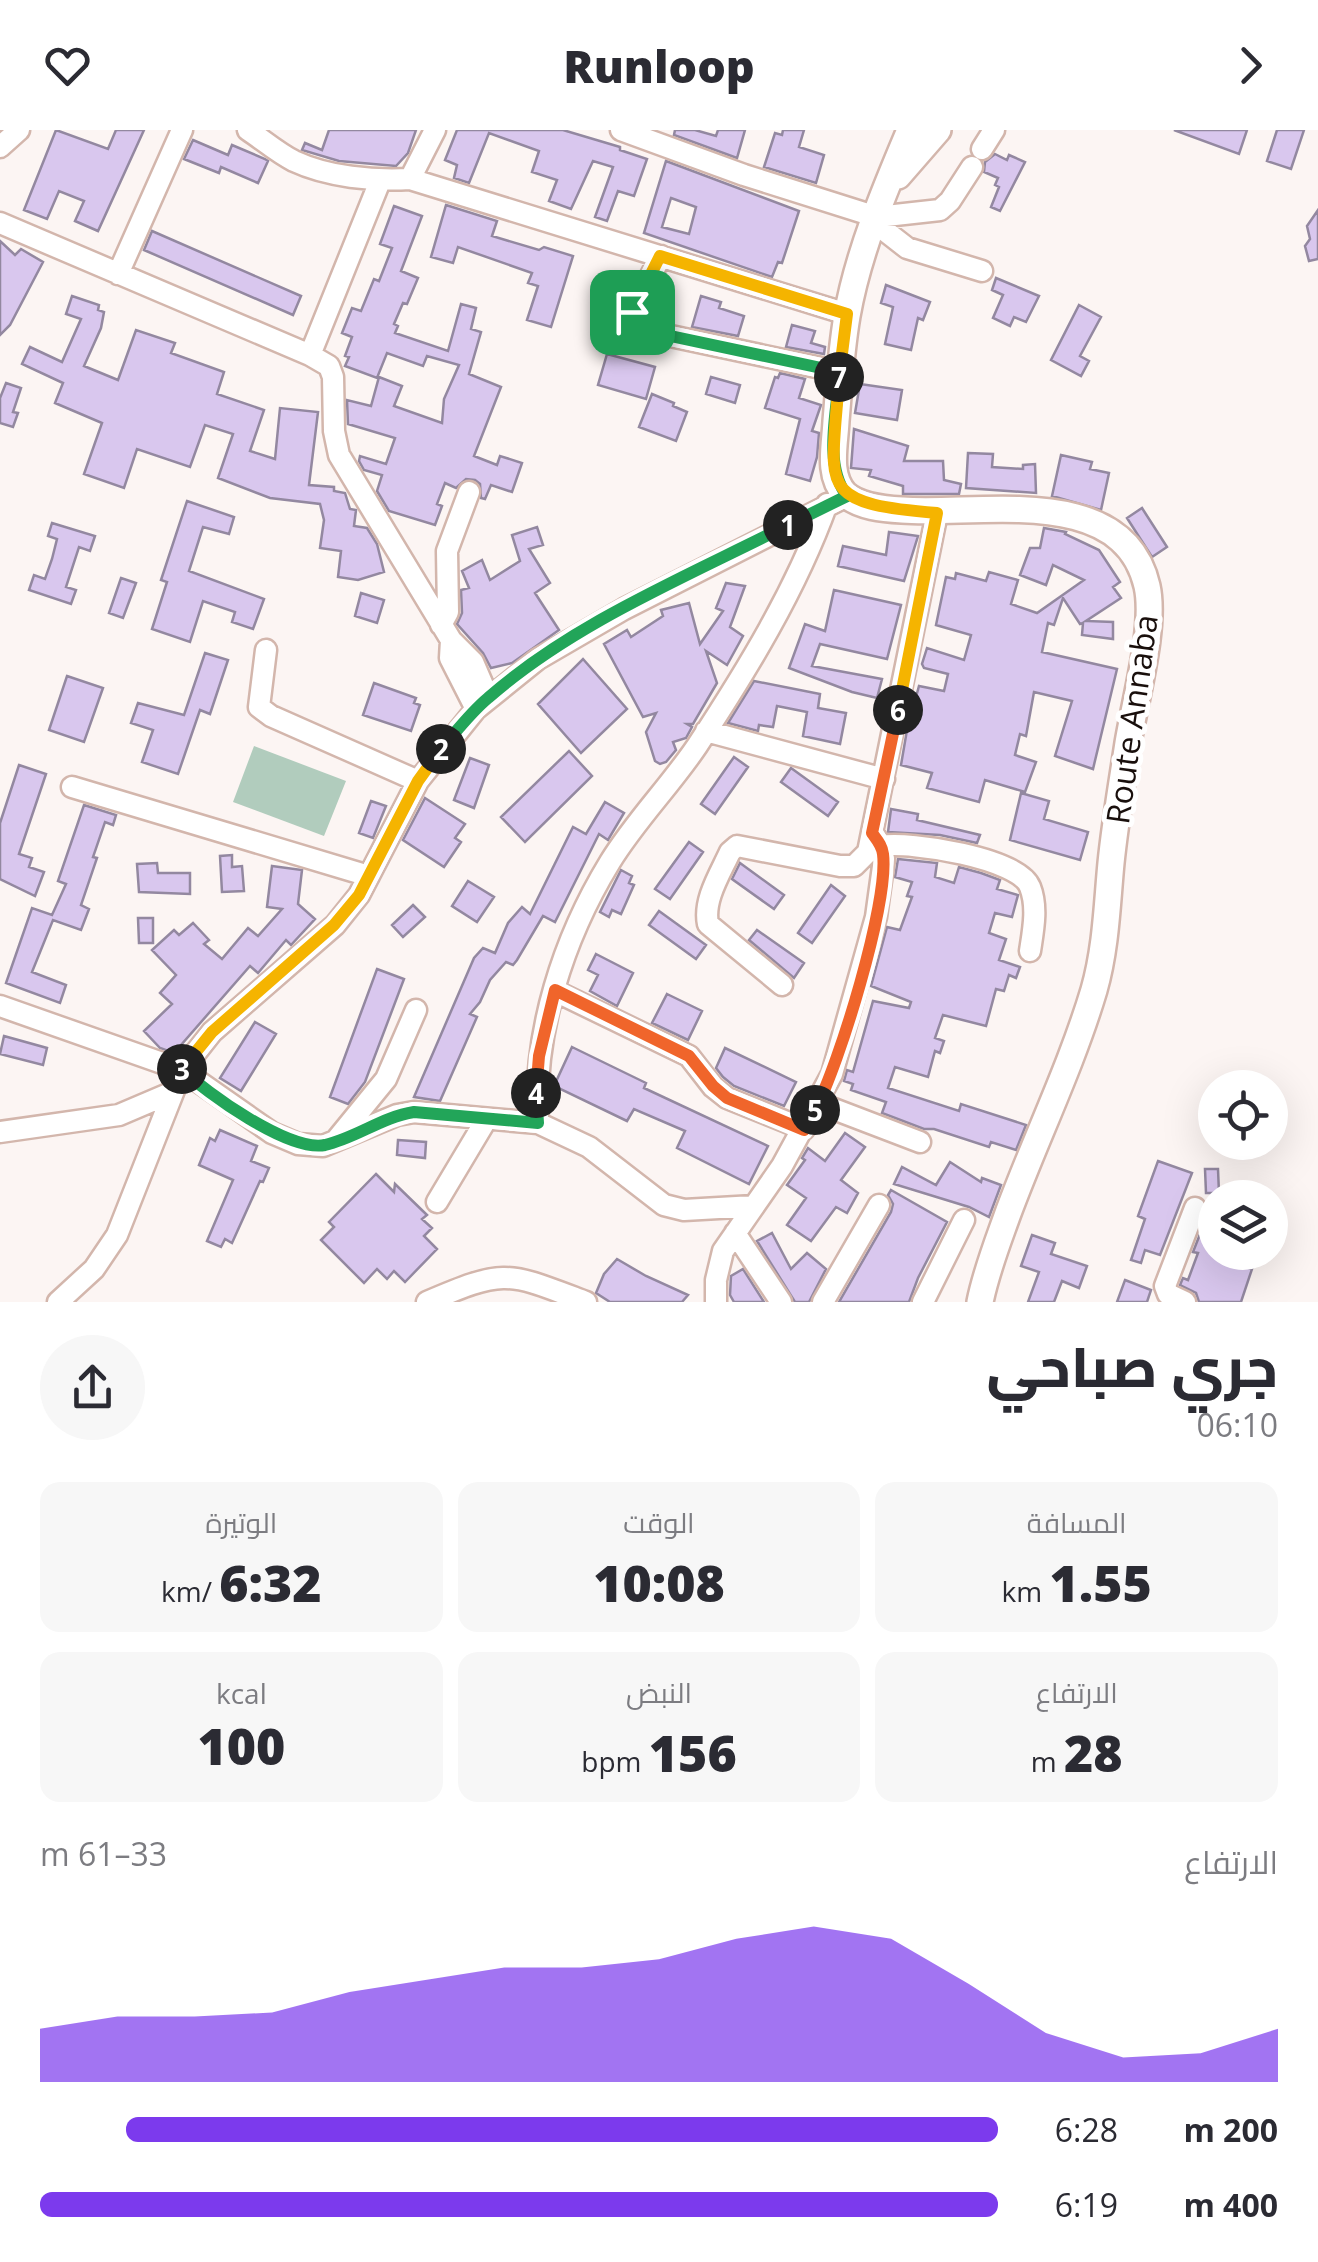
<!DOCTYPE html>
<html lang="ar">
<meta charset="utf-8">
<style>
:root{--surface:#fff;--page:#f7f7f7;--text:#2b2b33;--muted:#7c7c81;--accent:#7c3aed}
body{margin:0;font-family:"Open Sans",Cairo,sans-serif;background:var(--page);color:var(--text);direction:rtl;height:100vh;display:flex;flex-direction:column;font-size:38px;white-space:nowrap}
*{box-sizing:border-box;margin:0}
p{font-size:32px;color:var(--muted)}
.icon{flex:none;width:55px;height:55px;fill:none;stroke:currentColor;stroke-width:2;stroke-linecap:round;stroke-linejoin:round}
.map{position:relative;height:1172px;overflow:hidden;direction:ltr}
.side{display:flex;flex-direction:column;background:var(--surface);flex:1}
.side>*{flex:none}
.buttons{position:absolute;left:1198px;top:940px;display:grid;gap:20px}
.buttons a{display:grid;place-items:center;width:90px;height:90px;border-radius:50%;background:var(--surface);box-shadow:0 10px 40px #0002;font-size:50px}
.pin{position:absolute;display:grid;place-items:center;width:85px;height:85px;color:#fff;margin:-42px;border-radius:20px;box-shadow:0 5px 15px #0006}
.km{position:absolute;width:50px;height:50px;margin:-25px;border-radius:50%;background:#222;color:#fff;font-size:28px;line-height:50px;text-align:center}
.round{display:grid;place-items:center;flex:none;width:105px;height:105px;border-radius:52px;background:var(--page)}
.headline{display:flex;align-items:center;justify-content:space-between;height:170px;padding:0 40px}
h1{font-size:55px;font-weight:800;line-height:75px}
.figures{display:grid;grid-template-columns:repeat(3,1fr);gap:15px;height:170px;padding:10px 40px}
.figures div{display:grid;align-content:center;border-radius:20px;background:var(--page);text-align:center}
.figures b{font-size:50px;font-weight:800}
.figures small{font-size:28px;font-weight:400}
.figures p{font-size:28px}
.chart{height:280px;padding:20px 40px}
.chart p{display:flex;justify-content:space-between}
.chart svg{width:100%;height:180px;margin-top:10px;fill:var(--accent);opacity:.7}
ul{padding:0 40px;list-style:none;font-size:32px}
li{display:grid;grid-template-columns:160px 120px 1fr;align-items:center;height:75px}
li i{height:25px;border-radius:12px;background:var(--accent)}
header{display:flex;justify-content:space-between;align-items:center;height:130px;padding:0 40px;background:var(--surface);font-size:45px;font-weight:800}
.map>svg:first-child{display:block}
</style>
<header><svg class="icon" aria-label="forward" viewBox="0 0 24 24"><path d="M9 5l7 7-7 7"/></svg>Runloop<svg class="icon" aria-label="heart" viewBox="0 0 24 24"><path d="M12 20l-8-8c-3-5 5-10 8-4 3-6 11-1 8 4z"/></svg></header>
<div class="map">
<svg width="1318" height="1172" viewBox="0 0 1318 1172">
<rect width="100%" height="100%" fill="#fcf5f3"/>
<path fill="#b1ccbd" d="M254 616 346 651 324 706 233 672Z"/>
<path fill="#d9c7ee" stroke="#9388a0" stroke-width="2.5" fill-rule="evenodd" d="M56 0 108 19 116 0H144L98 101 75 91 84 71 59 61 47 89 24 80Z
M329 0H416L408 23 396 36 339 31 302 20 305 13 322 20Z
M457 0H563L620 17V20L647 29 634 66 618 61 607 91 595 87 613 37 593 31 571 79 549 71 557 50 532 42 539 21 489 3 469 53 454 48 457 35 445 30Z
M675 0H695L716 6 718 0H745L737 28 674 5Z
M783 0H804L799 17 824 25 816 53 764 37 775 3 782 5Z
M1174 0H1247L1239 24Z
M1277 0H1304L1291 39 1267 31Z
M193 10 228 25 232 15 265 29 268 31 258 53 221 37 219 43 184 29Z
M995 24 1007 30 1009 25 1025 32 1000 81 991 77 999 57 995 55 998 48 984 42 985 32Z
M666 31 799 81 782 133 778 132 772 147 644 103ZM671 68 696 77 689 104 662 97Z
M446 75 497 91 492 106 539 120 544 117 573 126 551 197 527 190 538 156 528 153 532 143 458 117 453 133 431 127Z
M394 76 422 86 401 141 418 148 407 174 403 173 394 194 398 196 395 203 448 221 461 174 476 178 471 199 481 202 469 244 501 257 474 326 497 335 500 326 522 333 512 362 491 355 485 369 481 368 480 354 475 350 466 349 456 358 445 353 437 374 442 376 435 395 389 381 377 361 382 345 364 340 359 331 360 326 386 334 395 308 348 294 347 270 371 276 379 247 402 256 394 276 442 293 444 269 459 235 427 226 423 236 387 223 377 248 345 236 349 227 345 226 352 207 342 203 352 178 361 181 374 149 379 151 392 118 380 114Z
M1318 80V129L1309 131 1305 116 1310 109 1307 96Z
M152 101 301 166 293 185 144 120Z
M0 111 15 125 21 119 43 132 10 195 0 205Z
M996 148 1039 166 1026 192 1014 187 1010 196 993 188 1003 165 992 160Z
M886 155 930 172 923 190 918 188 911 220 885 214 893 177 881 173Z
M72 166 99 175 98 180 104 182 101 198 84 236 118 250 136 200 175 213 171 223 224 242 217 264 264 280 250 321 275 329 280 278 318 282 309 355 334 357V361L345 363 350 379 356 380 354 396 367 398 377 414 384 442 358 450 338 447 341 421 320 418 324 390 320 374 270 368 218 348 233 304 205 295 190 337 137 319 124 358 84 344 102 293 55 273 63 253 22 234 30 217 62 232 81 189 66 184Z
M701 166 721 172 719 178 744 186 738 206 692 197Z
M1079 175 1101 187 1080 226 1089 231 1081 246 1051 230Z
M792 195 815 201 811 213 825 217 824 224 786 217Z
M607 224 655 237 646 269 598 255Z
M780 243 805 249 799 268 821 275 812 301 819 303 817 327 810 351 786 344 800 289 765 278 775 247 778 248Z
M711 247 740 255 735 273 706 264Z
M6 253 21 258 13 282 18 283 13 297 0 293V268Z
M860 254 902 260 897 290 855 283Z
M652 264 674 273 673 276 687 282 676 311 639 297Z
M854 299 908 316 904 331H943L944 350 961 354 959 364H903V356L869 346 871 340 851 338Z
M968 323 993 324 992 337 1023 339V335L1035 334 1036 363 966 358Z
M1061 325 1092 332 1090 339 1109 343 1101 380 1052 366Z
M187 371 234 387 229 404 203 397 189 441 264 469 253 499 232 492 235 482 203 471 190 512 152 499 167 452 161 450Z
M1142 378 1167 417 1152 427 1127 388Z
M52 393 95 406 90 421 79 417 66 457 76 460 71 474 29 460 34 445 45 449 52 429 57 409 48 406Z
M537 397 543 415 529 419 550 453 535 463 559 500 512 533 491 538 483 523 457 494 462 483 461 460 469 458 462 441 482 430 490 450 520 431 512 405Z
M1044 398 1066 402 1065 404 1099 420 1120 452 1113 457 1121 468 1086 491 1113 492V509L1082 505 1083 493 1080 494 1063 468 1054 495 1048 493 1042 522 1117 539 1093 639 1055 626 1072 571 1034 562 1026 606 1020 604 1015 625 1036 632 1025 662 985 650 979 672 927 658 932 643 901 635 907 600 919 556 944 561 948 544 924 538 922 534 927 518 964 530 971 505 936 495 946 447 955 449 956 443 986 451 989 442 1018 450 1011 474 1037 483 1084 450 1053 435 1046 455 1020 445 1030 418H1040Z
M889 402 918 406 904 451 838 436 843 416 886 425Z
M121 448 136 453 123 488 109 483Z
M726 453 745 456 730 497 743 506 727 535 706 521 717 553 693 594H687L692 597 686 608 673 612 676 620 666 632 660 634 655 631 646 602 656 583 643 587 604 514 627 500 631 507 663 486 661 480 689 473 700 514 723 481 716 478Z
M834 460 901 475 887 529 820 514 812 536 882 549 877 568 852 562 789 538 805 494 825 501Z
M361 463 384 470 377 493 355 486Z
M205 523 228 530 210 584 200 580 178 644 142 632 153 600 131 593 138 573 184 585Z
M583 529 627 579 581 623 538 574Z
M67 546 103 558 84 612 49 600Z
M754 551 820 564 818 578 846 583 840 614 803 606 807 582 777 576 773 597 759 595 758 601 728 593Z
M374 553 416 568 414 573 420 575 411 601 363 585Z
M569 621 592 646 525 712 501 687Z
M734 627 748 637 715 684 701 674Z
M470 628 489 635 474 678 454 670Z
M19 635 46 644 19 724 32 728 29 737 44 742 35 766 0 749V693Z
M791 638 838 672 828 686 781 652Z
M1021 663 1049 671 1044 689 1088 702 1080 730 1010 710Z
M425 668 465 694 455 708 461 712 444 737 403 710Z
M371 671 386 676 373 708 359 703Z
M605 672 624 683 608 710 599 704 555 792 543 786 517 830 513 835 506 832 490 850 480 872 470 884 477 887 440 971 414 967 474 828 483 818 495 823 508 793 522 777 530 784 573 697 586 704Z
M84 675 116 685 113 695 105 692 93 727 97 728 81 775 89 779 81 800 53 790 32 842 66 855 60 873 6 853 32 778 52 785 66 754 58 751Z
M891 679 918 684 917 690 980 705 977 713 940 705 888 702Z
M689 712 703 722 670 769 655 759Z
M232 725V737L242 736 244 761 222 762 220 726Z
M898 729 937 733 935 747 954 753 959 737 981 743 1000 750 997 759 1018 765 1012 787 995 783 989 803 1006 809 999 830 1020 837 1016 848 1009 845 1004 861 996 859 986 896 943 885 935 908 944 911 940 923 935 921 928 947 895 937 888 958 959 981 961 974 1026 995 1016 1020 991 1012 989 1017 934 999H924L882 983 886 972 851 960 853 954 844 951 847 940 853 942 873 871 909 878 911 872 871 856 887 797 900 800 912 767 907 766 912 752 895 747Z
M157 733 158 743H190V764L139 762 137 734Z
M740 733 784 765 774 779 732 749Z
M272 736 302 740 298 774 315 789 291 815 286 810 258 843 250 836 174 923 160 918 144 901 172 874 160 863 176 845 152 820 174 800 179 805 193 793 209 810 204 814 222 829 248 798 258 806 282 779 267 777Z
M621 740 632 746 629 753 634 755 621 784 612 780 609 787 600 782Z
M468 751 494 767 477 792 452 776Z
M831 755 845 766 812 813 798 803Z
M413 775 425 787 403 807 392 795Z
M659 781 706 815 696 829 649 795Z
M138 788H153V813H139Z
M757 800 804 833 794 848 749 810Z
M596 824 633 843 617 876 590 861 598 845 588 840Z
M377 839 404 849 365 952 348 974 330 967Z
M667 864 702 881 688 910 652 893Z
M255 892 276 904 241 961 220 948Z
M4 906 47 918 43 935 0 924Z
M572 917 646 953 644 958 768 1016 749 1054 677 1018 685 1001 634 979 627 991 554 956Z
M725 918 796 952 784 976 734 956 723 947 716 938Z
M220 1000 257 1016 251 1031 269 1038 263 1052 260 1051 232 1113 225 1109 221 1117 207 1111 233 1050 199 1035 210 1008 215 1011Z
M845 1003 865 1017 841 1050 858 1063 847 1083 836 1077 811 1111 787 1095 806 1068 787 1055 805 1030 802 1028 808 1018 825 1031Z
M398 1010 426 1012 425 1028 397 1025Z
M1158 1031 1192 1043 1160 1125 1145 1120 1141 1133 1131 1130 1145 1089 1138 1086Z
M950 1032 981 1052 982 1048 1001 1055 989 1087 969 1077 894 1054 902 1037 936 1055Z
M1205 1039H1218L1219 1063H1206Z
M376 1044 394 1062 395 1054 427 1085 422 1089 432 1098 424 1106 437 1119 405 1152 394 1141 387 1149 377 1139 364 1153 321 1110 334 1097 329 1092Z
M891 1060 947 1092 918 1148 909 1172H839L891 1082 893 1074 888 1065Z
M1202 1099 1215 1103V1122H1223L1221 1129 1252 1139 1241 1172H1199L1196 1163 1180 1155 1183 1148 1188 1150 1198 1123 1193 1122Z
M772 1103 791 1139 807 1123 826 1139 809 1172H795L757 1111Z
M1032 1105 1055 1113 1051 1124 1087 1136 1079 1158 1062 1151 1054 1172H1028L1039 1142 1021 1136Z
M617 1129 646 1146 688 1165 682 1172H610L596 1163 604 1144Z
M743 1139 764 1172H734L730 1165 731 1146Z
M1125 1150 1151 1160 1147 1172H1117Z"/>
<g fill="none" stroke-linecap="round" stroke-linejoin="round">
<defs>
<path id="minor" d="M248 0C263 10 278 23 294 31 328 47 373 51 410 49L847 184
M621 0 744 45 877 87 940 80 950 71 972 37
M0 17 19 0
M982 19 994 0
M410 49 435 0
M0 93 310 225 329 236 333 247 334 301 339 325 451 510 473 532 488 567
M875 93 907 118 982 141
M661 126 632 182 636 193 647 201 840 242
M118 144 182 0
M310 225 380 51
M441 495 448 482 447 421 469 362
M451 510 450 528 476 579
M266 520 259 577 271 586 418 651
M706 601 884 649
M72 657 369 746
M881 716C910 711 1019 728 1030 757 1038 777 1033 801 1030 821
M782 855 708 794C703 770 720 744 730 722L737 716 840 736H854L868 722 937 383
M555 861 689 926 713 957 727 968 804 999
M0 876 182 940 272 1003 298 1014 323 1016 397 985 414 982 538 993
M818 973 920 1012
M0 1002 119 985 173 962
M337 1009 386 949 416 880
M437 1072 486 990
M754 1076 684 1080 664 1075 589 1017 538 993C533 902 563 809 610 732 635 691 670 656 697 616 747 540 796 460 827 374
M735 1103 781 1172
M58 1172 94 1139 117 1105 182 940 212 902 335 795 359 765 418 651 476 579 538 529 624 479 847 366
M427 1172C506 1138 507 1142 586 1172
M716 1172V1150L723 1121 782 1036 832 944 876 787 884 729 881 716 873 703
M823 1172 879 1075
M923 1172 964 1090
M1185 1172 1168 1164 1165 1156 1195 1078"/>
<path id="major" d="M910 0C885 59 858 123 847 186 841 221 839 256 836 291 835 315 827 345 845 364 859 377 884 379 902 380 979 386 1123 352 1147 456 1156 496 1135 570 1128 613 1122 653 1115 693 1111 733 1107 775 1106 818 1094 860 1071 937 1035 1010 1007 1086 997 1114 986 1142 980 1172
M898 46 938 0"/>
</defs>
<use href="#minor" stroke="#d3b6ac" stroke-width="25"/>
<use href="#major" stroke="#d3b6ac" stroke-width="30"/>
<use href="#minor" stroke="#fff" stroke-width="20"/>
<use href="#major" stroke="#fff" stroke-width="25"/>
</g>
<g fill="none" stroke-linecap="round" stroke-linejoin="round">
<defs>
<path id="split-1" d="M632 182 636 193 647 201 840 242C837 281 823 334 847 366L788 395"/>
<path id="split-2" d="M441 619C456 602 470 583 488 568 573 493 688 446 788 395"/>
<path id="split-3" d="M182 939 212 902 334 795 359 765 418 651 441 619"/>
<path id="split-4" d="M182 939C206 963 289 1022 325 1015 356 1008 382 987 414 982L538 993 536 963"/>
<path id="split-5" d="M536 963 539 926 555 860 689 926 713 956 727 968 804 1000 815 980"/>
<path id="split-6" d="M815 980C839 935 889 772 883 724 882 715 877 710 872 703L898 580"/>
<path id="split-7" d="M839 247C832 358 813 373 937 383L898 580"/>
<path id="split-8" d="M632 182 660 126 847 184 839 247"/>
</defs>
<use href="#split-1" stroke="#fff" stroke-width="20"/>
<use href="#split-2" stroke="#fff" stroke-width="20"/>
<use href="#split-3" stroke="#fff" stroke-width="20"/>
<use href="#split-4" stroke="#fff" stroke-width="20"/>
<use href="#split-5" stroke="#fff" stroke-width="20"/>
<use href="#split-6" stroke="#fff" stroke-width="20"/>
<use href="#split-7" stroke="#fff" stroke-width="20"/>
<use href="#split-8" stroke="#fff" stroke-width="20"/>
<use href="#split-1" stroke="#22a559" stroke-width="12"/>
<use href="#split-2" stroke="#22a559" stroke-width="12"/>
<use href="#split-3" stroke="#f5b400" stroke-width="12"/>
<use href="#split-4" stroke="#22a559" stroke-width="12"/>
<use href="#split-5" stroke="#f0652b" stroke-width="12"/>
<use href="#split-6" stroke="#f0652b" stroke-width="12"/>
<use href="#split-7" stroke="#f5b400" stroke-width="12"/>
<use href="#split-8" stroke="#f5b400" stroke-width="12"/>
</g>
<g text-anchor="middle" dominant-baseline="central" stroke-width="10" stroke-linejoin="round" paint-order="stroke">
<g font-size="32" fill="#190f0c" stroke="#fff">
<text transform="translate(1131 589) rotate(-82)">Route Annaba</text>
</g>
</g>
</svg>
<div class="buttons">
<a><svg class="icon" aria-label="locate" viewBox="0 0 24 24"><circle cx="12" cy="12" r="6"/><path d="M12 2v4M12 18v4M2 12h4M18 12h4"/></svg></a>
<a><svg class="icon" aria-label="layers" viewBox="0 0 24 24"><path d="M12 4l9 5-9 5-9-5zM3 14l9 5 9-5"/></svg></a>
</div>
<div class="pin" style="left:632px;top:182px;background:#1e9e55"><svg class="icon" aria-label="arrive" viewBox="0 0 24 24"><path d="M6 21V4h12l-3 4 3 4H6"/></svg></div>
<b class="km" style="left:788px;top:395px">1</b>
<b class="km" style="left:441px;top:619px">2</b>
<b class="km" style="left:182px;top:939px">3</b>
<b class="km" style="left:536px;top:963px">4</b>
<b class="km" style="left:815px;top:980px">5</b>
<b class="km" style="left:898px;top:580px">6</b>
<b class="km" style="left:839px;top:247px">7</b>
</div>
<section class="side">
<div class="headline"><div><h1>جري صباحي</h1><p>06:10</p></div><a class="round"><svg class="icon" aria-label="share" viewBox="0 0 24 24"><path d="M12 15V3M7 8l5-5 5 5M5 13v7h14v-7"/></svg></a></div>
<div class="figures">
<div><p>المسافة</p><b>1.55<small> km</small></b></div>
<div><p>الوقت</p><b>10:08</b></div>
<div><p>الوتيرة</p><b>6:32<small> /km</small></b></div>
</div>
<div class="figures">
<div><p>الارتفاع</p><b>28<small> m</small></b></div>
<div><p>النبض</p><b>156<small> bpm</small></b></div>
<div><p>kcal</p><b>100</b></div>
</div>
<div class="chart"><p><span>الارتفاع</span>33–61 m</p>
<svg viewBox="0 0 160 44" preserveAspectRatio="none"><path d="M0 44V31L10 28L20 28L30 27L40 22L50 19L60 16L70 16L80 14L90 9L100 6L110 9L120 20L130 32L140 38L150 37L160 31V44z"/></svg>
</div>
<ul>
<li><b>200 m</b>6:28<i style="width:91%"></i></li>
<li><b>400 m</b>6:19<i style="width:100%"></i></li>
</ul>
</section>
